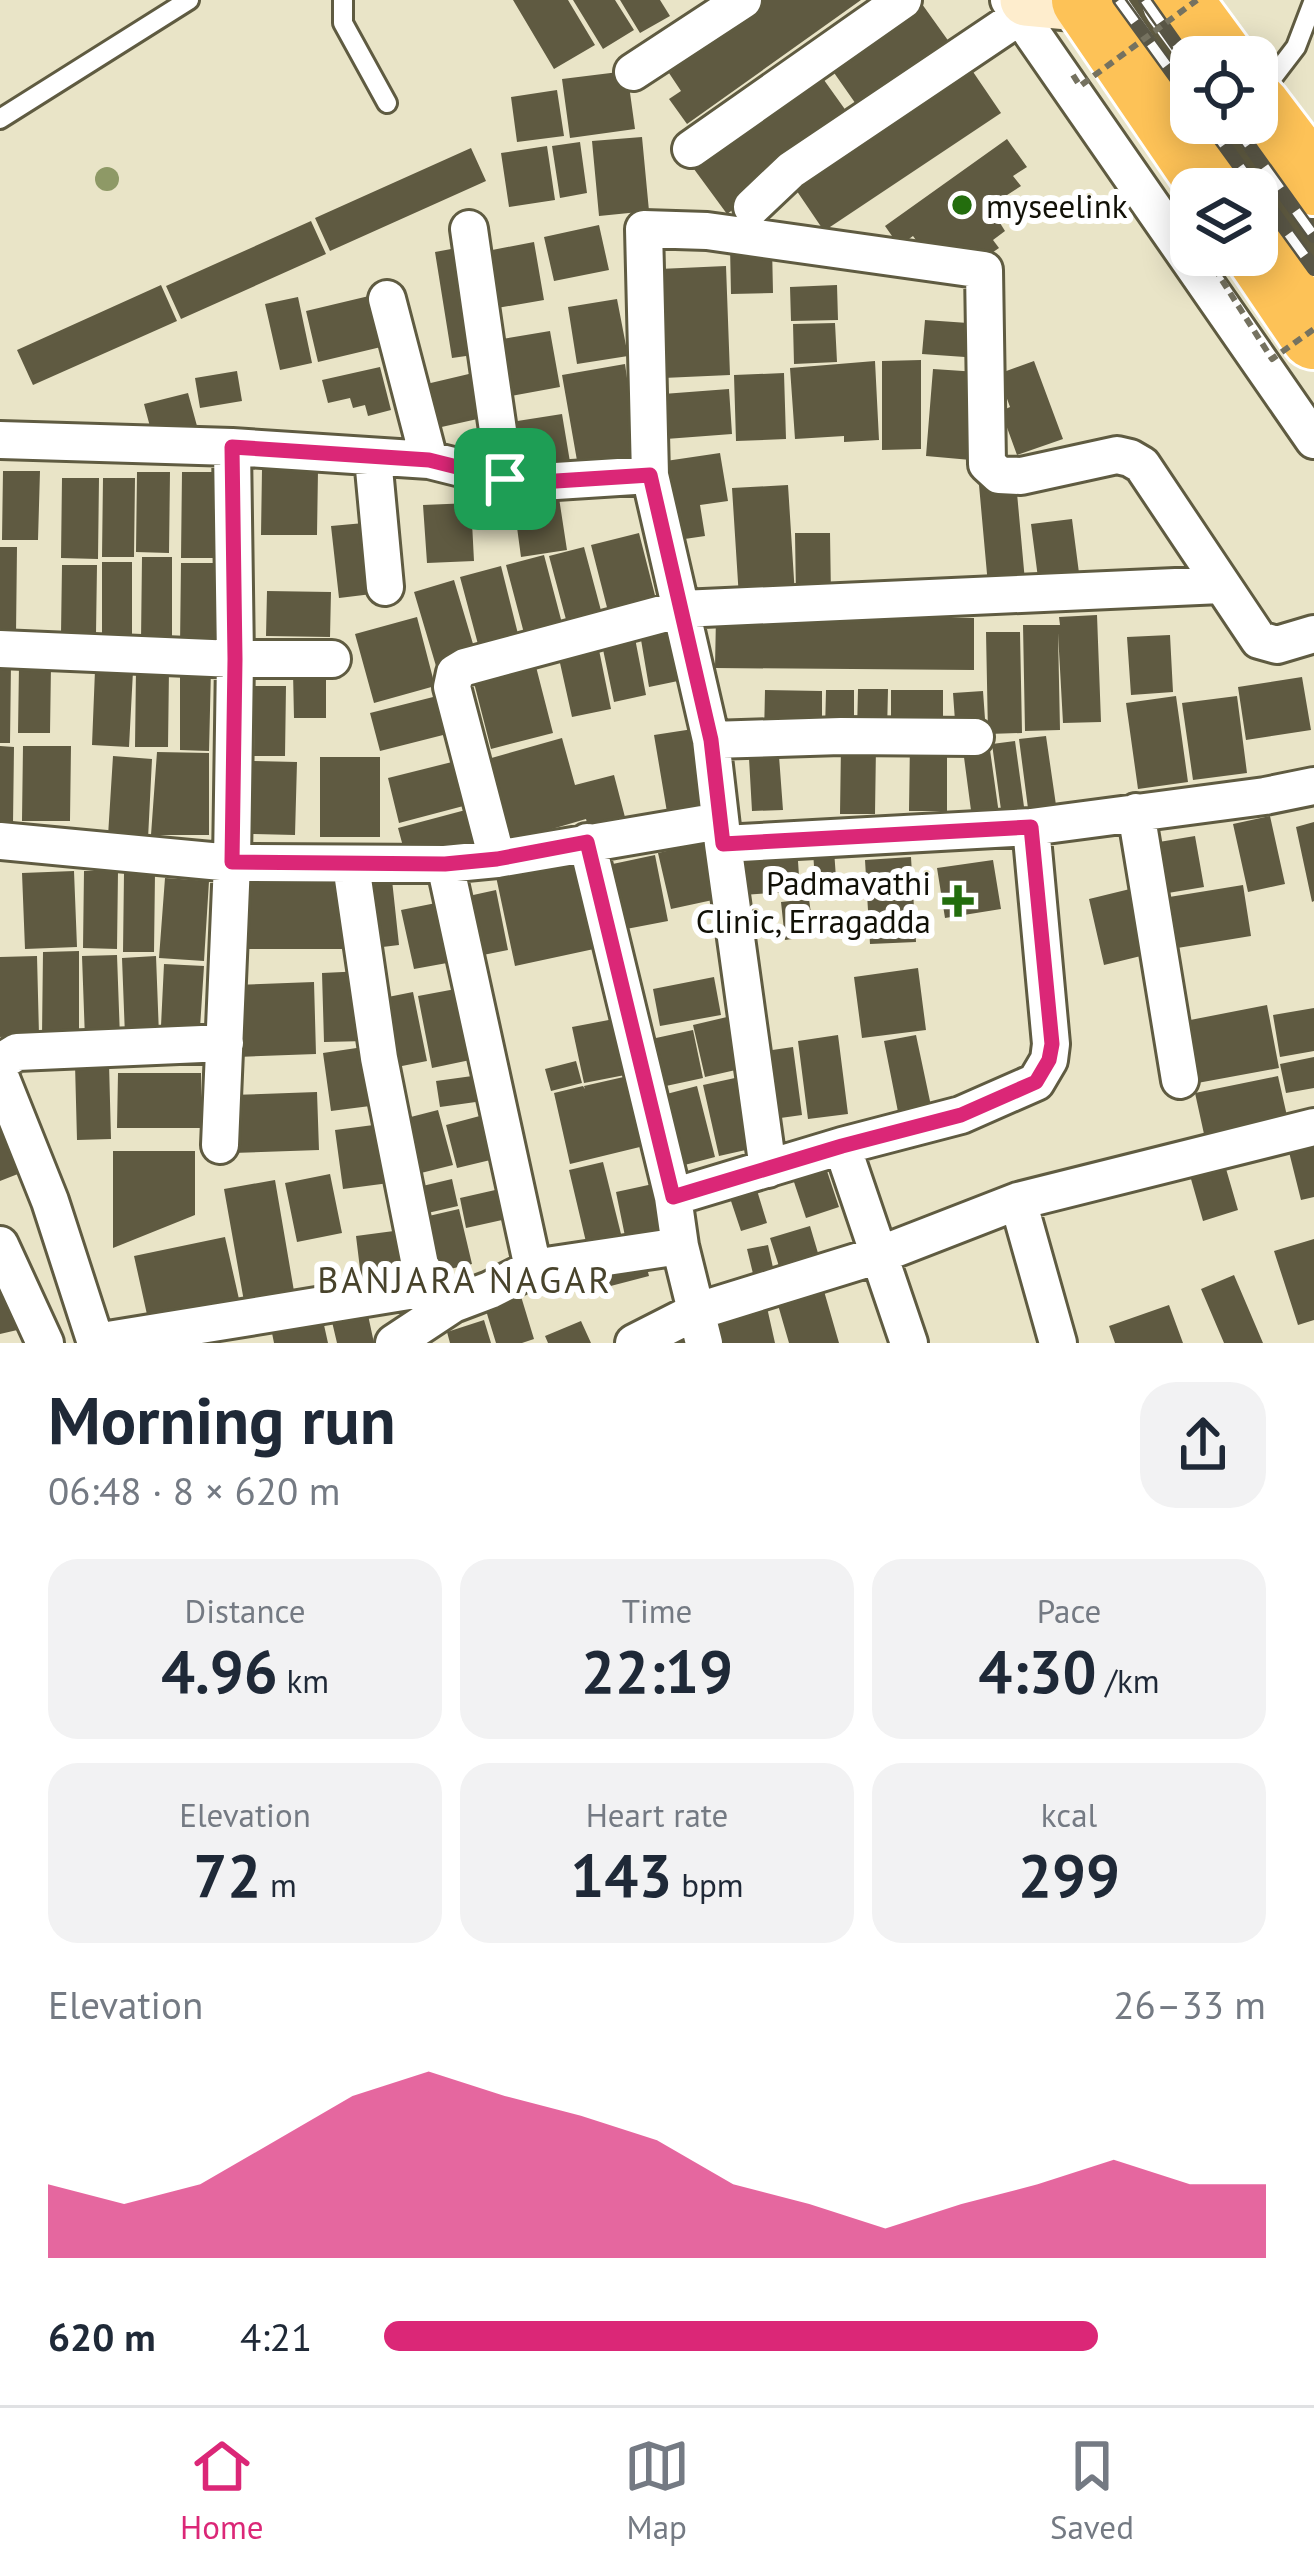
<!DOCTYPE html>
<meta charset="utf-8">
<style>
:root{--surface:#fff;--page:#f2f2f3;--text:#1f2937;--muted:#747a83;--line:#e0e1e3;--accent:#db2777}
body{margin:0;font-family:"PT Sans",sans-serif;background:var(--page);color:var(--text);height:100vh;display:flex;flex-direction:column;font-size:45px;white-space:nowrap}
*{box-sizing:border-box;margin:0}
p{font-size:39px;color:var(--muted)}
.icon{flex:none;width:66px;height:66px;fill:none;stroke:currentColor;stroke-width:2;stroke-linecap:round;stroke-linejoin:round}
.map{position:relative;height:1343px;overflow:hidden}
.details{display:flex;flex-direction:column;background:var(--surface);flex:1}
.details>*{flex:none}
.buttons{position:absolute;left:1170px;top:36px;display:grid;gap:24px}
.buttons a{display:grid;place-items:center;width:108px;height:108px;border-radius:24px;background:var(--surface);box-shadow:0 6px 30px #0003;font-size:60px}
.pin{position:absolute;display:grid;place-items:center;width:102px;height:102px;color:#fff;margin:-51px;border-radius:24px;box-shadow:0 6px 18px #0006}
.round{display:grid;place-items:center;flex:none;width:126px;height:126px;border-radius:36px;background:var(--page)}
.summary{display:flex;align-items:center;justify-content:space-between;height:204px;padding:0 48px}
h1{font-size:66px;font-weight:800;line-height:90px}
.figures{display:grid;grid-template-columns:repeat(3,1fr);gap:18px;height:204px;padding:12px 48px}
.figures div{display:grid;align-content:center;border-radius:30px;background:var(--page);text-align:center}
.figures b{font-size:60px;font-weight:800}
.figures small{font-size:33px;font-weight:400}
.figures p{font-size:33px}
.chart{height:336px;padding:24px 48px}
.chart p{display:flex;justify-content:space-between}
.chart svg{width:100%;height:216px;margin-top:12px;fill:var(--accent);opacity:.7}
ul{padding:0 48px;list-style:none;font-size:39px}
li{display:grid;grid-template-columns:192px 144px 1fr;align-items:center;height:90px}
li i{height:30px;border-radius:15px;background:var(--accent)}
.tab-bar{display:flex;justify-content:space-around;align-items:center;height:168px;border-top:3px solid var(--line);background:var(--surface);font-size:33px;color:var(--muted)}
.tab-bar a{display:grid;justify-items:center;gap:6px}
.tab-bar .on{color:var(--accent)}
.map>svg:first-child{display:block}
</style>
<div class="map">
<svg width="1314" height="1343" viewBox="0 0 1314 1343">
<rect width="100%" height="100%" fill="#e9e4c7"/>
<path fill="#5f5a41" d="M513 0H568L595 45 554 69Z
M573 0H615L634 30 603 49Z
M620 0H660L670 16 640 33Z
M755 0H861L687 124 669 99 681 91 669 73 682 64 677 56Z
M1067 0H1192L1191 123H1257L1314 168V339L1257 255V189H1205Z
M922 4 957 53 865 117 830 67Z
M965 60 1001 113 824 231 788 178Z
M627 71 635 129 570 138 562 79Z
M819 73 854 122 727 214 691 165Z
M557 90 564 136 517 142 511 97Z
M642 137 649 211 599 216 592 141Z
M1007 139 1027 167 1013 176 1021 186 1004 197 1015 212 1000 223 1005 231 993 240 999 248 980 261 970 248 961 254 955 246 944 254 938 245 926 254 913 236 899 246 885 226Z
M580 142 587 193 560 198 552 146Z
M547 146 555 200 509 207 501 153Z
M471 148 486 181 330 251 315 218Z
M311 221 326 254 181 319 166 286Z
M599 225 609 270 554 281 544 237Z
M534 242 544 300 497 308 487 251Z
M730 246H772L773 293 731 294Z
M462 247 480 354 452 358 435 252Z
M726 266 730 375 663 378 659 269Z
M161 285 177 321 33 385 17 350Z
M837 285 838 320 791 321 790 287Z
M369 296 381 347 318 362 306 311Z
M298 297 312 363 280 370 265 304Z
M617 299 628 356 577 364 568 307Z
M925 320 968 323 965 357 922 354Z
M835 323 837 362 794 364 793 324Z
M550 331 560 387 511 396 502 339Z
M921 360V449L882 450V361Z
M875 361 879 440 844 442V436L795 439 790 368Z
M1034 361 1063 439 1017 455 1001 411 1010 407 998 374Z
M625 364 639 463 579 472 562 375Z
M380 367 391 410 368 416 365 405 353 408 350 398 328 403 322 380Z
M933 369 978 372 971 460 926 456Z
M237 371 242 401 200 408 195 378Z
M473 373 482 418 428 430 418 386Z
M784 373 786 439 736 441 734 375Z
M729 389 732 434 666 439 663 394Z
M188 393 197 426 153 438 144 404Z
M562 414 571 468 520 476 511 422Z
M720 453 728 501 700 505 705 536 671 541 659 462Z
M262 469 318 470 317 535H261Z
M3 471H40L38 540H2Z
M137 472H170L169 553 136 552Z
M182 472H224L223 558H181Z
M62 478H99L98 559 61 558Z
M103 478H135L134 557H102Z
M1016 482 1025 581 988 585 979 485Z
M788 485 795 595 739 598 732 488Z
M559 498 567 550 521 557 514 505Z
M471 503 474 561 427 563 423 505Z
M1072 519 1079 573 1038 578 1031 524Z
M364 523 372 594 339 598 331 526Z
M639 533 659 611 611 623 591 545Z
M795 533H830L831 596 796 597Z
M0 547H17L16 634H0Z
M584 547 603 618 568 627 549 556Z
M544 555 563 627 525 637 506 565Z
M142 557H172V641H141Z
M102 562H132V635H102Z
M181 563H222L221 646H180Z
M62 565H97L96 634H61Z
M501 566 519 638 479 648 460 577Z
M454 580 476 654 436 666 414 592Z
M267 591 331 592 330 637 266 636Z
M1097 615 1101 722 1063 723 1058 633 1060 730 1025 731 1023 625H1060L1059 617Z
M667 616 678 681 649 687 638 622Z
M716 616 974 618V670L715 668Z
M417 617 435 686 374 703 355 634Z
M633 628 646 695 614 702 600 635Z
M986 632H1020L1022 733 988 734Z
M1170 635 1173 692 1131 695 1127 637Z
M598 645 611 709 572 717 558 654Z
M533 655 553 733 491 749 471 671Z
M0 663H11L10 743H0Z
M19 665H51L50 733H18Z
M180 668 211 669 209 751 180 750Z
M136 669H169L168 747H135Z
M95 670 133 671 129 747 92 745Z
M293 672H326V718H294Z
M1302 677 1311 730 1246 740 1238 687Z
M255 686H286L285 756H254Z
M858 689H888L887 732H857Z
M765 690 822 691V733L764 736Z
M826 690H854V731H825Z
M891 690H943V729H891Z
M983 691 986 733 956 735 953 693Z
M441 695 451 733 380 751 370 713Z
M1176 696 1188 782 1138 789 1126 703Z
M1237 696 1247 773 1193 780 1182 703Z
M693 729 707 811 668 818 654 735Z
M1046 736 1057 812 1029 816 1019 739Z
M562 738 575 785 614 775 626 821 589 830 586 819 511 841 488 759Z
M910 741 947 742V811H909Z
M1015 741 1025 814 1002 817 992 744Z
M962 742 989 743 999 814 972 818Z
M841 745 876 746 875 814H840Z
M0 746 14 747 13 824H0Z
M23 746H71L70 821H22Z
M157 752 209 753V835H151Z
M113 756 152 759 148 839 108 836Z
M779 756 783 810 752 811 749 758Z
M320 757H380V837H320Z
M460 760 471 804 399 823 388 778Z
M254 761 297 762 295 835 251 834Z
M473 808 481 842 407 861 398 828Z
M1270 816 1285 884 1248 892 1233 824Z
M1314 822V901L1312 902 1296 827Z
M1195 836 1204 887 1162 894 1153 843Z
M709 841 722 898 671 909 658 853Z
M797 846 800 891 743 895 740 849Z
M572 850 594 949 515 966 494 867Z
M834 850 837 892 816 894 813 852Z
M655 855 668 921 621 930 608 865Z
M911 857 916 942 870 944 865 860Z
M993 860 1001 909 945 918 937 868Z
M74 871 77 947 25 949 22 873Z
M84 871H118L117 949 83 948Z
M124 873H155L154 952H123Z
M241 875H347V949H241Z
M165 878 209 881 204 961 159 958Z
M392 880 399 945 366 949 359 883Z
M1243 885 1251 936 1165 950 1157 899Z
M1130 889 1145 955 1104 965 1089 899Z
M496 890 508 950 468 958 455 899Z
M809 899 814 936 785 940 781 902Z
M446 901 458 961 414 969 401 910Z
M79 951V1036H42L43 952Z
M117 955 120 1038 85 1039 82 956Z
M37 956 39 1035 0 1037V957Z
M156 956 159 1035 125 1036 122 958Z
M164 964 204 966 200 1028 161 1026Z
M918 968 926 1030 862 1038 854 977Z
M364 971 366 1041 324 1042 322 973Z
M714 977 721 1015 660 1026 653 989Z
M314 982 316 1054 237 1057 234 985Z
M461 988 475 1059 432 1068 418 996Z
M413 992 427 1061 387 1069 373 1000Z
M1267 1005 1279 1068 1192 1084 1180 1022Z
M1314 1008V1051L1280 1057 1273 1015Z
M727 1017 740 1069 705 1077 693 1025Z
M614 1019 625 1075 584 1083 572 1027Z
M693 1030 703 1078 652 1089 642 1041Z
M838 1035 848 1114 808 1119 798 1041Z
M916 1035 934 1120 901 1127 884 1041Z
M370 1046 378 1105 331 1111 323 1053Z
M793 1047 802 1115 766 1120 758 1052Z
M1314 1057V1088L1286 1093 1280 1064Z
M576 1061 582 1083 551 1091 545 1069Z
M109 1063 111 1139 77 1140 75 1064Z
M118 1073H201V1128H117Z
M487 1074 490 1100 440 1107 436 1081Z
M628 1076 644 1146 570 1164 554 1093 583 1086 585 1089 584 1086Z
M744 1076 759 1147 719 1156 703 1085Z
M1278 1076 1287 1116 1204 1134 1195 1093Z
M697 1086 715 1157 677 1167 659 1096Z
M317 1092 319 1150 232 1153 231 1095Z
M438 1110 453 1165 413 1175 399 1120Z
M491 1113 503 1157 457 1168 446 1125Z
M0 1117 23 1172 0 1181Z
M389 1123 397 1182 343 1189 335 1130Z
M1314 1145V1197L1301 1200 1289 1152Z
M113 1151H195V1215L113 1248Z
M1222 1155 1238 1210 1203 1221 1187 1165Z
M603 1162 621 1234 586 1242 569 1170Z
M824 1162 839 1207 806 1218 791 1173Z
M330 1174 342 1233 297 1242 285 1183Z
M452 1179 458 1206 419 1215 414 1188Z
M275 1180 295 1297 245 1307 224 1189Z
M653 1184 666 1242 628 1251 616 1192Z
M756 1187 767 1223 741 1231 729 1195Z
M504 1188 511 1218 466 1228 460 1198Z
M459 1209 472 1264 432 1273 420 1218Z
M810 1226 823 1270 784 1282 770 1238Z
M409 1229 415 1270 361 1277 356 1236Z
M225 1237 241 1308 150 1328 134 1256Z
M1314 1239V1320L1298 1325 1274 1251Z
M768 1245 776 1281 756 1286 747 1249Z
M643 1252 649 1276 603 1288 597 1264Z
M1234 1275 1263 1343H1224L1201 1289Z
M0 1286 26 1328 0 1334Z
M824 1291 839 1343H789L778 1305Z
M520 1293 534 1339 522 1343H496L484 1304Z
M365 1301 374 1343H337L329 1309Z
M766 1303 775 1343H719L713 1315Z
M1169 1305 1183 1343H1115L1109 1326Z
M320 1307 328 1343H274L269 1318Z
M484 1320 491 1343H450L447 1332Z
M581 1321 591 1343H548L545 1336Z"/>
<g fill="none" stroke-linecap="round" stroke-linejoin="round">
<defs>
<path id="lane" d="M343 0V23L387 103
M1260 94 1296 47 1314 0
M0 119 189 0"/>
<path id="street" d="M1009 0 1314 440
M633 72 743 0
M691 149 903 0
M752 207 791 170 1020 16
M469 229 505 479
M387 299 429 460
M0 440 232 447 429 460 505 479 556 481 650 475
M373 458 385 587
M0 649 235 659H332
M711 740 841 736 975 737
M1136 812 1180 1080
M0 841 232 863 445 864 497 859 720 821
M587 842 673 1197 680 1246 704 1343
M723 844 1031 827 1265 796 1314 786
M497 859 452 687 455 673 465 667 681 609 1221 585
M445 864 533 1268
M351 865 379 1058 420 1265 433 1287 453 1304
M0 1068 2 1061 17 1052 225 1043
M0 1076 50 1201 96 1343
M220 1145 232 863 235 659 232 447
M842 1146 961 1115 1036 1082 1049 1060 1051 1044 1031 827
M768 1169 723 844 711 740 650 475 644 229 707 231 984 270 987 464 999 475 1021 476 1117 455 1130 458 1142 465 1259 640 1277 645 1314 634
M673 1197 842 1146 909 1343
M1018 1201 1058 1343
M0 1245 45 1343
M96 1342 433 1287
M394 1343 453 1304 490 1290 533 1268 680 1246
M634 1343 695 1312 879 1255 1018 1201 1314 1127"/>
<path id="secondary" d="M1026 0 1090 6"/>
<path id="highway" d="M1085 0 1214 189
M1178 0 1220 57
M1257 107 1314 182
M1257 252 1314 336"/>
</defs>
<use href="#lane" stroke="#5f5b41" stroke-width="24"/>
<use href="#street" stroke="#5f5b41" stroke-width="42"/>
<use href="#secondary" stroke="#5f5b41" stroke-width="57"/>
<use href="#highway" stroke="#fff" stroke-width="72"/>
<use href="#lane" stroke="#fff" stroke-width="18"/>
<use href="#street" stroke="#fff" stroke-width="36"/>
<use href="#secondary" stroke="#feedcd" stroke-width="51"/>
<use href="#highway" stroke="#fdc257" stroke-width="66"/>
<defs>
<path id="rail" d="M1119 0 1191 99
M1145 0 1191 65
M1208 123 1256 189
M1233 123 1314 236
M1257 190 1314 269"/>
</defs>
<use href="#rail" stroke="#595646" stroke-width="14"/>
<use href="#rail" stroke="#fff" stroke-width="9" stroke-dasharray="27" stroke-linecap="butt"/>
<path stroke="#757260" stroke-width="6" stroke-dasharray="9 6" stroke-linecap="butt" d="M1073 75 1080 86 1197 0
M1206 255 1272 359 1314 329"/>
</g>
<circle fill="#8e9966" cx="107" cy="179" r="12"/>
<g fill="none" stroke-linecap="round" stroke-linejoin="round">
<defs>
<path id="route" d="M232 447 429 460 505 479 556 481 650 475 711 740 723 844 1031 827 1052 1044 1049 1060 1036 1082 961 1115 842 1146 673 1197 587 842 497 859 445 864 232 862 235 659Z"/>
</defs>
<use href="#route" stroke="#fff" stroke-width="24"/>
<use href="#route" stroke="#db2777" stroke-width="15"/>
</g>
<g fill="#236d0d" stroke="#fff" stroke-width="4.5">
<circle cx="962" cy="205" r="12"/>
<path d="M952 883h12v12h12v12h-12v12h-12v-12h-12v-12h12z"/>
</g>
<g text-anchor="middle" dominant-baseline="central" stroke-width="12" stroke-linejoin="round" paint-order="stroke">
<g font-size="33" fill="#121107" stroke="#fff" text-anchor="start">
<text x="986" y="205">myseelink</text>
<text x="931" y="882" text-anchor="end">Padmavathi<tspan x="931" dy="38">Clinic, Erragadda</tspan></text>
</g>
<g font-size="36" letter-spacing="3" fill="#48432b" stroke="#fff">
<text x="465" y="1279">BANJARA NAGAR</text>
</g>
</g>
</svg>
<div class="buttons">
<a><svg class="icon" aria-label="locate" viewBox="0 0 24 24"><circle cx="12" cy="12" r="6"/><path d="M12 2v4M12 18v4M2 12h4M18 12h4"/></svg></a>
<a><svg class="icon" aria-label="layers" viewBox="0 0 24 24"><path d="M12 4l9 5-9 5-9-5zM3 14l9 5 9-5"/></svg></a>
</div>
<div class="pin" style="left:505px;top:479px;background:#1e9e55"><svg class="icon" aria-label="arrive" viewBox="0 0 24 24"><path d="M6 21V4h12l-3 4 3 4H6"/></svg></div>
</div>
<section class="details">
<div class="summary"><div><h1>Morning run</h1><p>06:48 · 8 × 620 m</p></div><a class="round"><svg class="icon" aria-label="share" viewBox="0 0 24 24"><path d="M12 15V3M7 8l5-5 5 5M5 13v7h14v-7"/></svg></a></div>
<div class="figures">
<div><p>Distance</p><b>4.96<small> km</small></b></div>
<div><p>Time</p><b>22:19</b></div>
<div><p>Pace</p><b>4:30<small> /km</small></b></div>
</div>
<div class="figures">
<div><p>Elevation</p><b>72<small> m</small></b></div>
<div><p>Heart rate</p><b>143<small> bpm</small></b></div>
<div><p>kcal</p><b>299</b></div>
</div>
<div class="chart"><p><span>Elevation</span>26–33 m</p>
<svg viewBox="0 0 160 44" preserveAspectRatio="none"><path d="M0 44V29L10 33L20 29L30 20L40 11L50 6L60 11L70 15L80 20L90 29L100 33L110 38L120 33L130 29L140 24L150 29L160 29V44z"/></svg>
</div>
<ul>
<li><b>620 m</b>4:21<i style="width:81%"></i></li>
</ul>
</section>
<nav class="tab-bar">
<a class="on"><svg class="icon" aria-label="home" viewBox="0 0 24 24"><path d="M3 11l9-7 9 7M6 9v11h12V9"/></svg>Home</a>
<a><svg class="icon" aria-label="map" viewBox="0 0 24 24"><path d="M3 6l6-2 6 2 6-2v14l-6 2-6-2-6 2zM9 4v14M15 6v14"/></svg>Map</a>
<a><svg class="icon" aria-label="saved" viewBox="0 0 24 24"><path d="M7 4h10v16l-5-4-5 4z"/></svg>Saved</a>
</nav>
